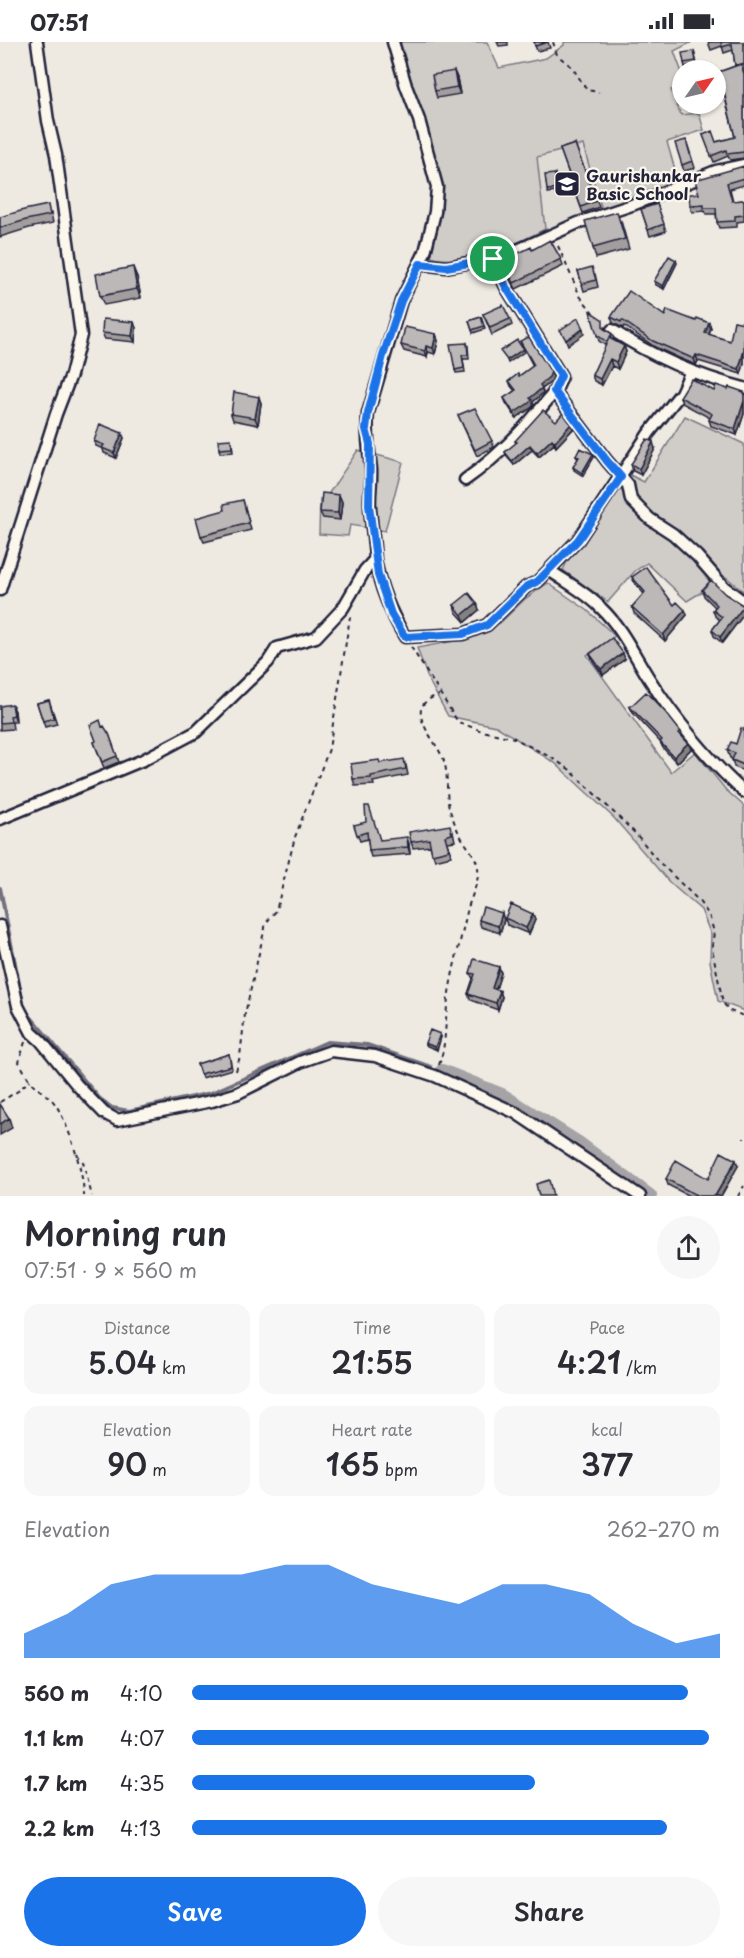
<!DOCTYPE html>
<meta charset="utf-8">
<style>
:root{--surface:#fff;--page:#f7f7f7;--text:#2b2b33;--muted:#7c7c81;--accent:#1a73e8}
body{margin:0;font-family:"Playpen Sans",sans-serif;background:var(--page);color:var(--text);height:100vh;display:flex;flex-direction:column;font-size:22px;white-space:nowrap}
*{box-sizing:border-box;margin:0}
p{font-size:20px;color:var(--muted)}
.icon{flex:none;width:33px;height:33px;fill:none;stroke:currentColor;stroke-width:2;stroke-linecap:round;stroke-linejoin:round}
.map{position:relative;height:1154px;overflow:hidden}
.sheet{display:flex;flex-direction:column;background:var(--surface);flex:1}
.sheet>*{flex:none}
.needle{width:39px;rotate:56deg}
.tools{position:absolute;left:672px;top:18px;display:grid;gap:12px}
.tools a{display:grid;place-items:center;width:54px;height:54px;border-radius:50%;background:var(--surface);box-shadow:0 2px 4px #0004;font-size:30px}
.pin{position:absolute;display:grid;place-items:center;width:51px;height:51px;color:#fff;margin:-26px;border:3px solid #fff;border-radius:50%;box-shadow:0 2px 6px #0007}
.round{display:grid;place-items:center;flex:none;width:63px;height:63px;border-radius:32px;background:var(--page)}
.headline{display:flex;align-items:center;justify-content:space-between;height:102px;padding:0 24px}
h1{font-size:33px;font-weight:600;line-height:45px}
.stats{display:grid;grid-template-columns:repeat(3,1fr);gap:9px;height:102px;padding:6px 24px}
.stats div{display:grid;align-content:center;border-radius:15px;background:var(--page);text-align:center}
.stats b{font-size:30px;font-weight:600}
.stats small{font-size:16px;font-weight:400}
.stats p{font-size:16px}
.chart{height:168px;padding:12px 24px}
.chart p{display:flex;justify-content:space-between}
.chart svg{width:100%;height:108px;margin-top:6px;fill:var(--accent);opacity:.7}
.action{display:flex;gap:12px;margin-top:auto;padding:12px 24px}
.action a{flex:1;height:69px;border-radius:36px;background:var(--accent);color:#fff;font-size:24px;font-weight:600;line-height:69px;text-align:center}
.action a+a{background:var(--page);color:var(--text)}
ul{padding:0 24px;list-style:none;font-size:20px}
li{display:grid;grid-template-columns:96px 72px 1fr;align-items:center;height:45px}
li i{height:15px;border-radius:8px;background:var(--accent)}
.status{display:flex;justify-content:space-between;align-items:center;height:42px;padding:0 30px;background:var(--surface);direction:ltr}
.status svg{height:16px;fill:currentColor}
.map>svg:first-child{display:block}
</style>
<div class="status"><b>07:51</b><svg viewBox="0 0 49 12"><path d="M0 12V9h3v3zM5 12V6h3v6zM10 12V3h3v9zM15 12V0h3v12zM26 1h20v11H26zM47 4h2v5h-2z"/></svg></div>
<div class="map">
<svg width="744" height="1154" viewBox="0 0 744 1154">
<rect width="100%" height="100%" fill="#eeeae2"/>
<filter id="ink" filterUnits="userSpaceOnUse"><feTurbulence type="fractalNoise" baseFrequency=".0167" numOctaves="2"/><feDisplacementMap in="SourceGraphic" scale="12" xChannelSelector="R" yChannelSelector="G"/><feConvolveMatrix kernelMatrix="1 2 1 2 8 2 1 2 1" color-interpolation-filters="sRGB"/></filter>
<g filter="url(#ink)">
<path fill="#dfdbd5" d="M583 102 602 168 545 187 536 116Z"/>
<path fill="#d0cdc9" stroke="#797882" stroke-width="1.5" d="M400 0H487L499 26 546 16 564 3V0H692L674 9 682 31V45L671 48 681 73 699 71 704 88 667 100 678 138 602 168 583 103 537 115 545 187C516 203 463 225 431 215L442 169V145Z
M685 374 744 402V550L726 535 687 559 647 521 635 529 608 560 563 528 580 493 622 429 644 440Z
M358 408 403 420 385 489 350 483 348 494 319 492 320 457 327 454Z
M548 541 587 568 615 594 587 613 671 730 695 710 726 748 744 764V969L718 959 710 919 711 893 701 868 670 841 614 776 555 721 496 684 448 674 428 637 417 606 470 596 500 581 525 557Z"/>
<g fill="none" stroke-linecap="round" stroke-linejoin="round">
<path stroke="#716f7c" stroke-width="4" d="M0 846 24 967 99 1056 112 1066 129 1069 211 1051 327 1000 367 1003 431 1025"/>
<path stroke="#a6a3a7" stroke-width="14" d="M442 1029 502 1053 580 1102 650 1154"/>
<defs>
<path id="street" d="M420 222 446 225 504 214 578 181 632 163 716 129 744 123
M612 288C653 315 697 334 744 346
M554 349 607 419 628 443 631 458 650 477 673 492 697 514 724 545 744 560
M465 438C495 417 518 394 541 366 549 356 559 347 561 334L506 245 493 217
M375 517C380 546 390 570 405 595L463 592 487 583 526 545 537 540 549 528C566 540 587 551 601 566 622 586 634 613 650 638 674 676 710 720 744 750
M549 528 578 498 649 391 681 351 691 329
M0 548 56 372 71 333 81 293 56 113 48 79 37 0
M0 777 143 718 196 690 268 620 277 606 316 595 343 566 365 528 375 517C374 499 371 482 370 465 369 452 372 439 371 427 369 408 366 390 368 371L401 259 425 210 435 170 437 145 419 78 406 44 393 0
M0 884 18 964 32 991 41 999 77 1043 104 1071 117 1078 212 1059 238 1051 300 1020 331 1009 375 1014 435 1034 516 1071 640 1154"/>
</defs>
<use href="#street" stroke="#22223b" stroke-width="15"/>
<path stroke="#22223b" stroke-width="2" stroke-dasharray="4.5 4.5" stroke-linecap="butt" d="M553 0 557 13 572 25 587 48 599 50
M558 204 580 254 594 272
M411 605 458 680 482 689 514 696 552 716 569 727 637 793 658 819 698 858 709 873 714 890 712 906 723 961 730 969 744 974
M25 1000 19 1020C23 1026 26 1034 31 1040 37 1047 46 1052 52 1058 67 1075 84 1131 84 1154
M439 1023C446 1003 445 985 447 964 451 933 460 901 467 870 470 855 482 837 477 821 474 812 468 806 463 798 457 789 454 779 450 769 445 753 449 735 444 719 436 696 399 665 439 653
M236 1029 240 1014 245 972 266 881 276 869 295 795 329 707 350 575
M0 1060 18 1049 30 1038
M744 1096V1097
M77 1112 83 1120 92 1154
M738 1154 744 1144"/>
<use href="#street" stroke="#fbf7ec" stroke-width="10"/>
</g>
<path fill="#a29e9e" stroke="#22223b" stroke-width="1.5" d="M497 0H508V3L499 4Z
M534 0H548L550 6 537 9Z
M708 0H744V116L730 118 728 114 714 120 703 93 716 100 735 95 724 52 716 55V31L735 24 733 8 724 11 722 4 711 8Z
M694 9 697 22 685 25 684 21Z
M454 29 457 36 460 52 437 56 435 49Z
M686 98 695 126 684 129 682 123Z
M575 102 599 165 583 171 560 107Z
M744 124V143L730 147 733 159 744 158V179L737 180V185L719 186 717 180 716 172H706L705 169 692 170 690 164 699 152Z
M555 132 558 150 548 151 547 148Z
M657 162 666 189 650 194 641 167Z
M51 171 53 181 29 186 0 195V175Z
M621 179 629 207 596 216 593 206Z
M532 208 561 217 563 224 516 247 502 216 515 213Z
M677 221 664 247 656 243 654 239Z
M578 229 595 232 598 245 584 249Z
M137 235 141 256 104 263 100 254Z
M483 272 510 277 512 283 492 293Z
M665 274 709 281 711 287 709 293 730 299 744 281V322L741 332 698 319 696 323 679 316 655 305 624 284 623 286 613 281 611 275Z
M481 275 485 287 473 291 469 279Z
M605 285 606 287 612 292 614 299 624 304 626 310 618 327 612 324 602 343 594 339 592 333 606 304 599 299 597 293Z
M136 286 135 300 105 297 102 291Z
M436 292 438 299 435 312 428 310 427 315 404 309 401 303Z
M520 299 551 330 553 335 551 340 542 347 543 351 533 360 534 363 531 366 516 376 506 361 504 356 515 349 511 344 509 339 519 334 533 324Z
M467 301 468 304 469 317H463L465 330 456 331 455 328Z
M728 347 744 350V372L737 393 711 384 709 378 710 376 682 361 680 355Z
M261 361 258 383 233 378 231 372Z
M458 373 492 399 494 405 477 414Z
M556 379 571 382 573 387 556 405 554 402 539 415 532 408 514 423 507 415 505 410 516 401 515 399Z
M124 396 116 416 104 411 103 407 96 404 94 399Z
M232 400 233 410 220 411 219 407Z
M655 407 641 433 633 429 631 422Z
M576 414 594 415 583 434 574 428 573 425 578 417Z
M339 453 342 460 340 478 323 476 320 470Z
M243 458 251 488 204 500 201 494 225 468Z
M632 535 687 573 665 599 634 571 632 565 644 552 634 540Z
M702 548 725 552 744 564V572L722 601 714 594 712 588 720 578 715 574 713 568 715 565 704 554Z
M477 561 479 568 465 580 456 570 454 563Z
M590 612 625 617 603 633 593 619Z
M49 658 57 682 45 685 37 661Z
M0 664 15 669 16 680H12L13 687 0 688Z
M630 665 681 690 683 695 691 707 677 721 663 706 660 700 633 671Z
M102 685 109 692 119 720 104 726 94 700 96 699Z
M744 687V729L734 725 732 717 730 716 727 708 736 702Z
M380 721 406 723 408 733 373 740 374 743 355 744 353 737Z
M354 783 380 798 409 802 410 812 371 815 369 808 368 797 360 799Z
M453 789 455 799 448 800 451 814 435 818 430 804 413 806 411 800Z
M533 872 535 878 529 892 507 883 505 876Z
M479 878H504L500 891 481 885Z
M499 925 501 931 496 947 500 949 502 955 498 968 471 958 468 952 473 937 470 931Z
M441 995 437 1008 427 1004 425 1001Z
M229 1012 232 1027 202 1036 197 1022Z
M738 1124 721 1154H689L668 1143 666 1137H708Z"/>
<path fill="#848181" stroke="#22223b" stroke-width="1.5" d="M454 29 457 36 460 52 457 45Z
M676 218 677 221 664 247 663 244Z
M133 225 137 235 141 256 137 247Z
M134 280 136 286 135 300 132 294Z
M709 281 711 287 707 297 705 291Z
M583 287 584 292 568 303 566 298Z
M436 292 438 299 435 312 433 306Z
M612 292 614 298 611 303 609 296Z
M426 304 428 310 427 315 425 309Z
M624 304 626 310 618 327 616 320Z
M523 307 524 310 508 321 507 318Z
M744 308V322L741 332 739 327Z
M696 313 698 319 696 323 694 317Z
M610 317 612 324 602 343 600 337Z
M551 330 553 335 551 340 542 347 543 351 533 360 534 363 531 366 516 376 514 371 530 356 540 343Z
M259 355 261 361 258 383 255 376Z
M744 359V372L737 393 735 387Z
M571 382 573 387 556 405 555 400Z
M122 391 124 396 116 416 114 411Z
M552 397 554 402 539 415 537 411Z
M653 400 655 407 641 433 639 427Z
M530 403 532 408 514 423 512 419Z
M593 412 594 415 583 434 582 431Z
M339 453 342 460 340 478 338 471Z
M477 561 479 568 465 580 462 573Z
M744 564V572L722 601 720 595Z
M685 568 687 573 665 599 663 593Z
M623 611 625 617 603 633 601 627Z
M12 662 15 669 16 680 14 673Z
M688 701 691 707 677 721 674 715Z
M407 795 409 802 410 812 408 805Z
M502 871 504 878 500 891 498 884Z
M533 872 535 878 529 892 526 886Z
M499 925 501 931 494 953 492 946Z
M500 949 502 955 498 968 496 961Z
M440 992 441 995 437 1008 435 1005Z
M9 1076 12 1086 0 1093V1082Z
M736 1118 738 1124 721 1154H715Z"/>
<path fill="#bcb8b8" stroke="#22223b" stroke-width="1.5" d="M534 0H548L535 4Z
M721 0H744V22L735 23 732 2 722 5Z
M694 9 696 19 684 21 682 11Z
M741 22 744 32V110L727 112 726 108 711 114 703 93 712 89 716 100 735 95 723 46 716 48V31Z
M454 29 457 45 435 49 432 33Z
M686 98 692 119 682 123 675 101Z
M575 102 596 159 581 165 560 107Z
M744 124V136L727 141 732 159 744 158V173L735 174V179L717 180 716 166H704V163L690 164 689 152H699L695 138Z
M555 132 556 147 547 148 545 133Z
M657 162 664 182 648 188 641 167Z
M48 163 50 173 26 178 0 186V175L24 168Z
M617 170 625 197 593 206 585 179Z
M550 198 561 217 514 241 502 216 514 210 515 213 531 205 532 208Z
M669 214 676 218 663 244 654 239Z
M133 225 137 247 100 254 96 232Z
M592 225 596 238 582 242 578 229Z
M629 249 665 274 667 268 696 279 697 276 709 281 705 291 730 299 734 279 744 281V308L739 327 696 313 694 317 653 299 622 278 621 280 611 275Z
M503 263 510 277 490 286 483 272Z
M590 269 603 278V286L612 292 609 296 624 304 616 320 610 317 600 337 592 333 609 296 607 300 597 293Z
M481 275 484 284 472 288 469 279Z
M578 276 583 287 566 298 560 288Z
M103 277 134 280 132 294 102 291Z
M405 285 436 292 433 306 426 304 425 309 401 303Z
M529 295 551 330 549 335 540 343 542 346 530 356 532 358 529 361 514 371 504 356 516 348 509 339 518 332 519 334 534 323 520 299Z
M517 298 523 307 507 318 500 309Z
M467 301 468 313H462L464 326 455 328 450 302Z
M691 337 714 349 716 343 728 347 729 345 744 350V359L735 387 709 378 712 372 680 355Z
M234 350 259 355 255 376 231 372Z
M475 366 492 399 475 408 458 373Z
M543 368 556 379 563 371 571 382 555 400 552 397 537 411 530 403 512 419 505 410 517 400 515 399Z
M100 382 122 391 114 411 102 406 104 403 94 399Z
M231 397 232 406 219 407 218 398Z
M647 397 653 400 639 427 631 422Z
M580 406 593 412 582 431 573 425 579 415 576 414Z
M322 451 339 453 338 471 320 470Z
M243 458 249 481 201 494 196 476 225 468 224 462Z
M646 525 674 563 677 560 685 568 663 593 632 565 645 550 632 535Z
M711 538 725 552 744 564 720 595 712 588 722 575 713 568 717 563 702 548Z
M469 551 477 561 462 573 454 563Z
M612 596 623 611 601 627 590 612Z
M646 650 666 671 681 690 679 691 688 701 674 715 660 700 662 698 630 665Z
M49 658 54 676 43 679 37 661Z
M12 662 14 673 10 674 11 680 0 681V664Z
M100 678 102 685 104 684 109 692 117 714 102 720 94 700 96 699 90 683Z
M741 686 744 687V723L732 718 735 711 727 708 731 700 736 702Z
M404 717 406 727 371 734V736L353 737 351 722 379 718 380 721Z
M365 764H369L380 798 407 795 408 805 369 808 367 790 357 793 354 783 366 780Z
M450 783 452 792 445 794 449 808 432 812 429 797 411 800 409 790Z
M511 862 533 872 526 886 505 876Z
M483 865 502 871 498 884 479 878Z
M474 917 499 925 492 946 500 949 496 961 468 952 475 932 470 931Z
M430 988 440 992 435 1005 425 1001Z
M229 1012 231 1024 200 1032 197 1022Z
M0 1062 9 1076 0 1082Z
M721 1110 736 1118 715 1154H698L666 1137 676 1118 708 1137Z
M549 1138 553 1154H539L536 1142Z"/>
</g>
<g fill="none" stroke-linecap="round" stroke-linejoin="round" filter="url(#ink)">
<defs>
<path id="route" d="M493 217 506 245 561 334 554 349 607 419 621 435 578 498 537 540 526 545 487 583 463 592 405 595 391 572 378 533 369 463 370 402 366 387 368 371 383 314 401 259 420 222 446 225Z"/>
</defs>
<use href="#route" stroke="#fff" stroke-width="12"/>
<use href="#route" stroke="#1a73e8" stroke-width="8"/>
</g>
<defs>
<symbol id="school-square" viewBox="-11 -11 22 22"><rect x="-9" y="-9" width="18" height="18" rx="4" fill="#22223b" stroke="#fbf7ec"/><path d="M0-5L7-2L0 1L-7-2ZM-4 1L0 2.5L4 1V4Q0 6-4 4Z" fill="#fff"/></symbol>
</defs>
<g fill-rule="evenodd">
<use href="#school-square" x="552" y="127" width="30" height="30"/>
</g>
<g text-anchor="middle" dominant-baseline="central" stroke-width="4.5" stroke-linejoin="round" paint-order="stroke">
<g font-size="16" font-weight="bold" fill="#22223b" stroke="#fbf7ec" text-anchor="start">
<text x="586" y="133">Gaurishankar<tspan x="586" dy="18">Basic School</tspan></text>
</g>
</g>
</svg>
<div class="tools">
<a><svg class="needle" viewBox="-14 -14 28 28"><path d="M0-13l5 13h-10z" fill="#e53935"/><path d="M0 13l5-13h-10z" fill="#7c7c81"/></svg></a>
</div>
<div class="pin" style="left:493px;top:217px;background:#1e9e55"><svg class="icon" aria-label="arrive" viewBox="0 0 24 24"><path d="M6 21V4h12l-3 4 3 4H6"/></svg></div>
</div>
<section class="sheet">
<div class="headline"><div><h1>Morning run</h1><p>07:51 · 9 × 560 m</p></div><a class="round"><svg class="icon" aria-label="share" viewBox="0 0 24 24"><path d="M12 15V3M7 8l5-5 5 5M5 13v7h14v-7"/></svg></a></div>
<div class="stats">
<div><p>Distance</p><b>5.04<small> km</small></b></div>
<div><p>Time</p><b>21:55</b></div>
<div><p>Pace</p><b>4:21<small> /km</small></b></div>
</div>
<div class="stats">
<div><p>Elevation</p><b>90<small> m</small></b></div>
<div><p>Heart rate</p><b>165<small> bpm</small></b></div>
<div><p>kcal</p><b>377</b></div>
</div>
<div class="chart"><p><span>Elevation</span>262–270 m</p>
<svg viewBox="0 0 160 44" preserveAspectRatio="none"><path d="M0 44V34L10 26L20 14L30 10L40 10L50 10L60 6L70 6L80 14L90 18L100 22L110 14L120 14L130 18L140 30L150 38L160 34V44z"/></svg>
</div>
<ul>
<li><b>560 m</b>4:10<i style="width:94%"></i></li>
<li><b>1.1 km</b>4:07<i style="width:98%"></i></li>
<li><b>1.7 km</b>4:35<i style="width:65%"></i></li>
<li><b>2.2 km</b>4:13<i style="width:90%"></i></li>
</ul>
<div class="action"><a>Save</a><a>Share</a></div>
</section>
